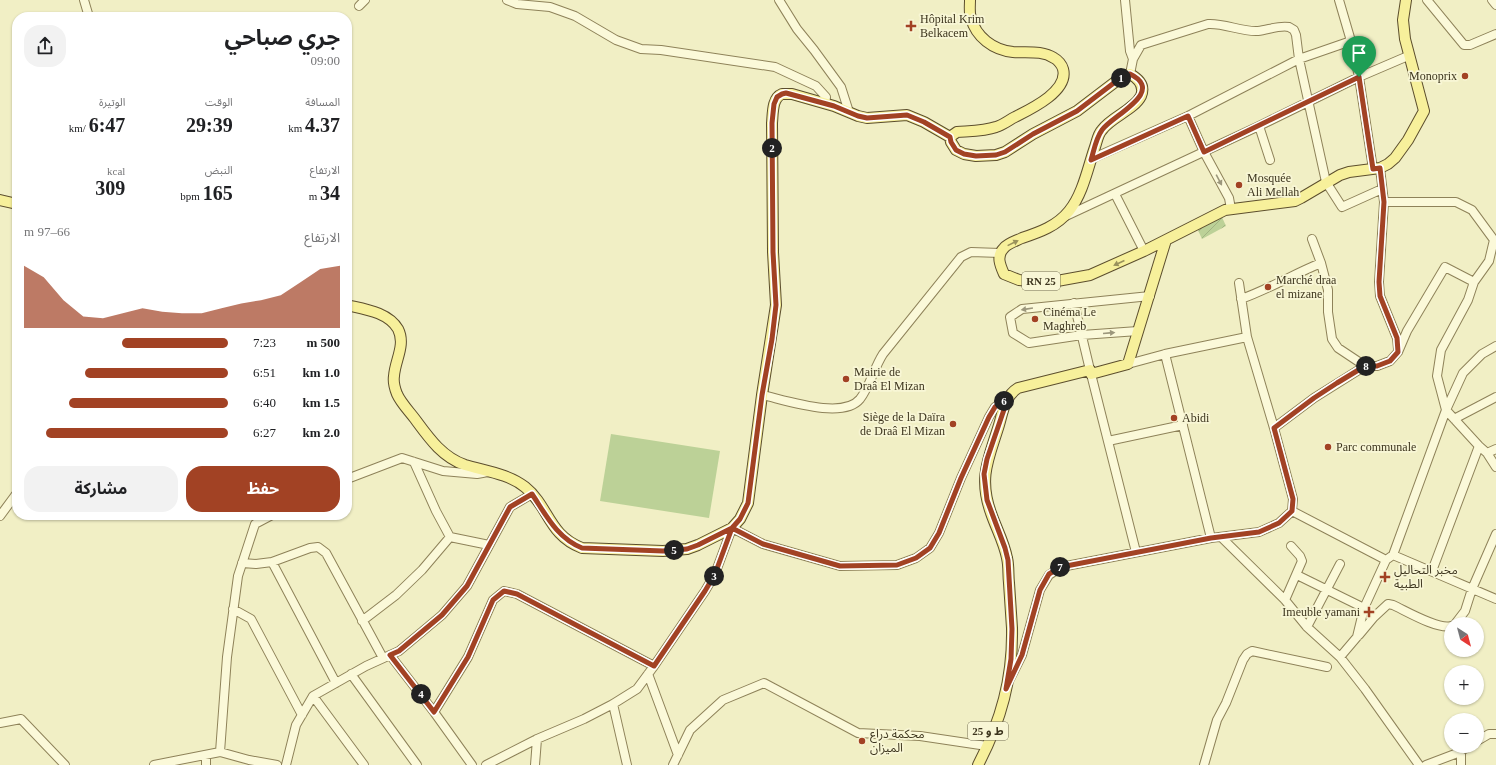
<!DOCTYPE html>
<html lang="ar">
<meta charset="utf-8">
<style>
:root{--surface:#fff;--page:#f2f2f2;--text:#202124;--muted:#757577;--accent:#a24224}
body{margin:0;font-family:"Times New Roman","Noto Sans Arabic",serif;background:var(--page);color:var(--text);direction:rtl;height:100vh;display:flex;flex-direction:column;font-size:15px;white-space:nowrap}
*{box-sizing:border-box;margin:0}
p{font-size:13px;color:var(--muted)}
.icon{flex:none;width:22px;height:22px;fill:none;stroke:currentColor;stroke-width:2;stroke-linecap:round;stroke-linejoin:round}
.map{position:relative;flex:1;overflow:hidden;direction:ltr}
.panel{position:absolute;left:12px;top:12px;width:340px;height:508px;display:flex;flex-direction:column;background:var(--surface);border-radius:16px;box-shadow:0 1px 3px #0004;direction:rtl}
.panel>*{flex:none}
.needle{width:26px;rotate:144deg}
.tools{position:absolute;left:1444px;top:617px;display:grid;gap:8px}
.tools a{display:grid;place-items:center;width:40px;height:40px;border-radius:50%;background:var(--surface);box-shadow:0 1px 3px #0004;font-size:20px}
.pin{position:absolute;display:grid;place-items:center;width:34px;height:34px;color:#fff;margin:-41px -17px;border-radius:50% 50% 50% 0;rotate:-45deg;box-shadow:0 0 4px #0007}
.pin .icon{rotate:45deg}
.km{position:absolute;width:20px;height:20px;margin:-10px;border-radius:50%;background:#222;color:#fff;font-size:11px;line-height:20px;text-align:center}
.round{display:grid;place-items:center;flex:none;width:42px;height:42px;border-radius:16px;background:var(--page)}
.head{display:flex;align-items:center;justify-content:space-between;height:68px;padding:0 12px}
h1{font-size:22px;font-weight:700;line-height:30px}
.metrics{display:grid;grid-template-columns:repeat(3,1fr);gap:6px;height:68px;padding:4px 12px}
.metrics div{display:grid;align-content:center}
.metrics b{font-size:20px;font-weight:700}
.metrics small{font-size:11px;font-weight:400}
.metrics p{font-size:11px}
.chart{height:112px;padding:8px 12px}
.chart p{display:flex;justify-content:space-between}
.chart svg{width:100%;height:72px;margin-top:4px;fill:var(--accent);opacity:.7}
.action{display:flex;gap:8px;margin-top:auto;padding:8px 12px}
.action a{flex:1;height:46px;border-radius:16px;background:var(--accent);color:#fff;font-size:16px;font-weight:700;line-height:46px;text-align:center}
.action a+a{background:var(--page);color:var(--text)}
ul{padding:0 12px;list-style:none;font-size:13px}
li{display:grid;grid-template-columns:64px 48px 1fr;align-items:center;height:30px}
li i{height:10px;border-radius:5px;background:var(--accent)}
.map>svg:first-child{display:block}
</style>
<div class="map">
<svg width="1496" height="765" viewBox="0 0 1496 765">
<defs>
<pattern id="garden-furrows" width="10" height="10" patternUnits="userSpaceOnUse"><rect width="10" height="10" fill="#bcd197"/><path d="M-1 1l2-2M0 10L10 0M9 11l2-2" fill="none" stroke="#a2b482"/></pattern>
</defs>
<rect width="100%" height="100%" fill="#f1efc5"/>
<path fill="url(#garden-furrows)" d="M1221 215 1226 226 1202 239 1197 228Z"/>
<path fill="#bcd197" d="M611 434 720 451 709 518 600 501Z"/>
<g fill="none" stroke-linecap="round" stroke-linejoin="round">
<defs>
<path id="minor" d="M84 0 89 17
M507 0 517 4 550 7 575 16 616 40 641 49 661 50 775 67 816 86 826 97 825 104
M779 0 797 29 814 50 841 87 849 112
M1125 0 1130 51 1133 59
M1339 0 1351 41
M1427 0 1464 45H1470L1496 34
M1492 0 1496 5
M359 6 365 0
M1130 74 1133 59 1141 45 1208 24C1225 23 1241 32 1258 31 1268 30 1279 25 1289 27L1294 30 1296 35 1299 59 1326 182 1342 207 1382 189
M1188 116 1204 152 1229 198 1231 209
M1259 126 1270 160
M1091 159 1188 116 1299 59 1351 41 1359 77 1373 169
M1380 168 1384 202 1379 282 1380 296 1397 338 1398 349
M1115 194 1144 251
M1384 202H1456L1472 210 1494 240 1489 261 1474 282
M1064 217 1259 126 1359 77 1408 56
M1312 239 1321 263
M1239 283 1247 337
M1241 299C1269 289 1294 274 1321 263L1328 290V312L1332 339 1338 348 1365 366
M1074 303 1090 370
M1138 331 1082 335 1029 343 1013 333 1010 317 1022 309 1150 296
M1165 354 1211 538
M1091 374 1136 552
M762 395C785 400 843 420 860 399 870 386 874 368 883 354L961 257 971 252 1000 253
M1454 419 1496 397
M1274 428 1314 398 1365 366H1377L1390 361 1398 352 1407 331 1445 267 1474 282 1468 300 1441 350 1437 376 1446 410 1479 446 1487 453 1496 467
M1108 441 1183 425
M1487 453 1496 449
M414 462 436 511 450 537
M347 479 402 458 443 471 477 474 488 472
M1292 511 1386 560
M272 515 255 524 238 576 227 657 220 752 249 760 277 765
M0 516 17 493
M1221 537 1285 600 1307 627 1340 657 1365 689 1419 765
M1393 555 1496 599
M272 562 336 683
M242 563 256 564 272 562 310 548 318 547 326 553 383 658
M1432 571 1479 446
M1297 575 1364 608
M1285 600 1302 561 1300 556 1291 546
M233 609 251 619 302 715
M362 621 396 595 422 570 450 537 489 545
M1455 624 1465 611 1472 589 1496 534
M1307 627 1340 564
M1359 635 1374 617 1388 604 1393 605C1406 611 1438 630 1451 626
M390 655 434 712
M1340 657 1357 637 1364 608 1386 560 1393 555 1446 410 1463 373 1482 354 1496 346
M654 666 705 591 715 574 732 528 763 544 840 566 897 565 916 558 930 548 939 533 961 478 989 417 995 407 1008 398
M351 674 417 765
M648 674 678 755
M1010 679 1022 655 1040 590 1049 575 1061 567 1211 538 1259 532 1279 523 1292 511 1293 499 1274 428 1247 337 1165 354 1128 364
M313 696 364 765
M613 704 627 765
M0 723 21 719 65 765
M1477 741 1489 734H1496
M154 765 220 752
M206 765V755
M286 765 296 725 313 696 366 666 399 651 442 615 467 586 510 507 532 494
M472 765 434 712 468 657 493 600 504 591 517 594 654 666 637 689 613 704 584 719 537 739 486 765
M535 765 537 739
M673 765 690 730 723 700 764 683 858 733 920 736 987 746
M1204 765 1217 720 1226 703 1243 660 1247 654 1252 651 1327 667
M1426 765 1455 754 1470 746
M1461 765V752"/>
<path id="major" d="M970 0C970 6 969 13 971 18 976 37 993 50 1013 52 1026 53 1042 50 1054 58 1058 60 1062 65 1063 69 1069 91 1031 109 1015 117 1009 120 1003 125 996 127 985 131 970 131 957 132L950 137 951 142 956 150 964 154 976 156 996 155 1005 152 1033 134 1077 111 1123 76 1130 74C1139 79 1145 86 1141 96 1134 110 1111 117 1102 130 1098 134 1097 141 1095 147 1088 167 1083 194 1069 211 1057 226 1040 232 1022 238 1016 241 1008 243 1004 248 996 256 1000 265 1004 274L1019 280 1030 281H1057L1090 275 1144 251 1225 210 1295 201 1301 198 1340 175 1349 172 1380 168 1388 164 1395 158 1408 140 1424 111 1405 39 1403 20 1406 0
M0 200 17 204
M347 305C364 309 388 312 398 329 406 345 395 360 394 376 393 382 395 389 397 394 401 403 409 411 415 419 429 438 442 457 465 465 485 471 509 474 525 487 549 506 548 535 582 548L663 551 687 549 698 545 732 528 740 519 748 503 762 395 776 305 773 252 772 123C773 113 772 98 782 94H792L834 106 858 116 867 118 907 115 924 122 950 137
M978 765C1001 721 1013 678 1012 628 1011 613 1010 598 1009 583 1008 575 1009 566 1007 558 1004 542 996 528 991 513 978 477 989 458 999 425 1003 411 1005 396 1018 388L1090 370 1091 374 1128 364 1166 240"/>
</defs>
<use href="#minor" stroke="#8e8259" stroke-width="10"/>
<use href="#major" stroke="#5c4e2d" stroke-width="12"/>
<use href="#minor" stroke="#fbf9d9" stroke-width="8"/>
<use href="#major" stroke="#f7f09b" stroke-width="10"/>
</g>
<defs><path id="oneway-solid" d="M-6-.8H1V-3.2L6.5 0L1 3.2V.8H-6Z"/></defs>
<g fill="#9c977c">
<use href="#oneway-solid" transform="translate(1219 180) rotate(62)"/>
<use href="#oneway-solid" transform="translate(1027 309) rotate(171)"/>
<use href="#oneway-solid" transform="translate(1109 333) rotate(-5)"/>
</g>
<g fill="#9a925c">
<use href="#oneway-solid" transform="translate(1013 243) rotate(-26)"/>
<use href="#oneway-solid" transform="translate(1119 263) rotate(155)"/>
</g>
<g fill="none" stroke-linecap="round" stroke-linejoin="round">
<defs>
<path id="route" d="M1359 77 1204 152 1188 116 1091 160C1094 150 1096 138 1102 130 1111 116 1167 92 1130 74L1123 76 1077 111 1033 134 1005 152 996 155 976 156 964 154 956 150 951 142 950 137 924 122 907 115 867 118 858 116 834 106 786 93 782 94 777 97 774 104 772 123 773 252 776 305 772 339 762 395 748 503 740 519 732 528 715 574 705 591 654 666 517 594 504 591 493 600 468 657 434 712 390 655 399 651 442 615 467 586 510 507 532 494C546 515 557 538 582 548L663 551 687 549 698 545 732 528 763 544 840 566 897 565 916 558 930 548 939 533 961 478 989 417 995 407 1008 398 987 459 984 474 987 500 1005 548 1008 560 1012 629 1011 659 1006 689 1022 655 1040 590 1049 574 1061 567 1211 538 1259 532 1279 523 1292 511 1293 499 1274 428 1314 398 1337 383 1365 366H1377L1390 361 1398 352 1397 338 1380 296 1379 282 1384 202 1380 168 1373 169 1359 77"/>
</defs>
<use href="#route" stroke="#fff" stroke-width="8"/>
<use href="#route" stroke="#a24224" stroke-width="5"/>
</g>
<g fill="#a24224" stroke="#f8f6d5" stroke-width="1.5">
<path d="M909 20h4v4h4v4h-4v4h-4v-4h-4v-4h4z"/>
<circle cx="1465" cy="76" r="4"/>
<circle cx="1239" cy="185" r="4"/>
<circle cx="1268" cy="287" r="4"/>
<circle cx="1035" cy="319" r="4"/>
<circle cx="846" cy="379" r="4"/>
<circle cx="1174" cy="418" r="4"/>
<circle cx="953" cy="424" r="4"/>
<circle cx="1328" cy="447" r="4"/>
<path d="M1383 571h4v4h4v4h-4v4h-4v-4h-4v-4h4z"/>
<path d="M1367 606h4v4h4v4h-4v4h-4v-4h-4v-4h4z"/>
<circle cx="862" cy="741" r="4"/>
</g>
<g text-anchor="middle" dominant-baseline="central" stroke-width="3.5" stroke-linejoin="round" paint-order="stroke">
<g fill="#f8f6d5" stroke="#756f55" stroke-width="1">
<rect x="1022" y="272" width="38" height="18" rx="3"/>
<rect x="968" y="722" width="40" height="18" rx="3"/>
</g>
<g font-size="11" font-weight="bold" fill="#3d351e">
<text x="1041" y="281">RN 25</text>
<text x="988" y="731">ط و 25</text>
</g>
<g font-size="12" fill="#3d351e" stroke="#f8f6d5" text-anchor="start">
<text x="920" y="19">Hôpital Krim<tspan x="920" dy="14">Belkacem</tspan></text>
<text x="1457" y="76" text-anchor="end">Monoprix</text>
<text x="1247" y="178">Mosquée<tspan x="1247" dy="14">Ali Mellah</tspan></text>
<text x="1276" y="280">Marché draa<tspan x="1276" dy="14">el mizane</tspan></text>
<text x="1043" y="312">Cinéma Le<tspan x="1043" dy="14">Maghreb</tspan></text>
<text x="854" y="372">Mairie de<tspan x="854" dy="14">Draâ El Mizan</tspan></text>
<text x="945" y="417" text-anchor="end">Siège de la Daïra<tspan x="945" dy="14">de Draâ El Mizan</tspan></text>
<text x="1182" y="418">Abidi</text>
<text x="1336" y="447">Parc communale</text>
<text x="1394" y="570">مخبر التحاليل<tspan x="1394" dy="14">الطبية</tspan></text>
<text x="1360" y="612" text-anchor="end">Imeuble yamani</text>
<text x="870" y="734">محكمة دراع<tspan x="870" dy="14">الميزان</tspan></text>
</g>
</g>
</svg>
<div class="tools">
<a><svg class="needle" viewBox="-14 -14 28 28"><path d="M0-13l5 13h-10z" fill="#e53935"/><path d="M0 13l5-13h-10z" fill="#757577"/></svg></a>
<a>+</a>
<a>−</a>
</div>
<div class="pin" style="left:1359px;top:77px;background:#1e9e55"><svg class="icon" aria-label="arrive" viewBox="0 0 24 24"><path d="M6 21V4h12l-3 4 3 4H6"/></svg></div>
<b class="km" style="left:1121px;top:78px">1</b>
<b class="km" style="left:772px;top:148px">2</b>
<b class="km" style="left:714px;top:576px">3</b>
<b class="km" style="left:421px;top:694px">4</b>
<b class="km" style="left:674px;top:550px">5</b>
<b class="km" style="left:1004px;top:401px">6</b>
<b class="km" style="left:1060px;top:567px">7</b>
<b class="km" style="left:1366px;top:366px">8</b>
<section class="panel">
<div class="head"><div><h1>جري صباحي</h1><p>09:00</p></div><a class="round"><svg class="icon" aria-label="share" viewBox="0 0 24 24"><path d="M12 15V3M7 8l5-5 5 5M5 13v7h14v-7"/></svg></a></div>
<div class="metrics">
<div><p>المسافة</p><b>4.37<small> km</small></b></div>
<div><p>الوقت</p><b>29:39</b></div>
<div><p>الوتيرة</p><b>6:47<small> /km</small></b></div>
</div>
<div class="metrics">
<div><p>الارتفاع</p><b>34<small> m</small></b></div>
<div><p>النبض</p><b>165<small> bpm</small></b></div>
<div><p>kcal</p><b>309</b></div>
</div>
<div class="chart"><p><span>الارتفاع</span>66–97 m</p>
<svg viewBox="0 0 160 44" preserveAspectRatio="none"><path d="M0 44V6L10 13L20 27L30 37L40 38L50 35L60 32L70 34L80 35L90 35L100 32L110 29L120 27L130 24L140 16L150 8L160 6V44z"/></svg>
</div>
<ul>
<li><b>500 m</b>7:23<i style="width:52%"></i></li>
<li><b>1.0 km</b>6:51<i style="width:70%"></i></li>
<li><b>1.5 km</b>6:40<i style="width:78%"></i></li>
<li><b>2.0 km</b>6:27<i style="width:89%"></i></li>
</ul>
<div class="action"><a>حفظ</a><a>مشاركة</a></div>
</section>
</div>
